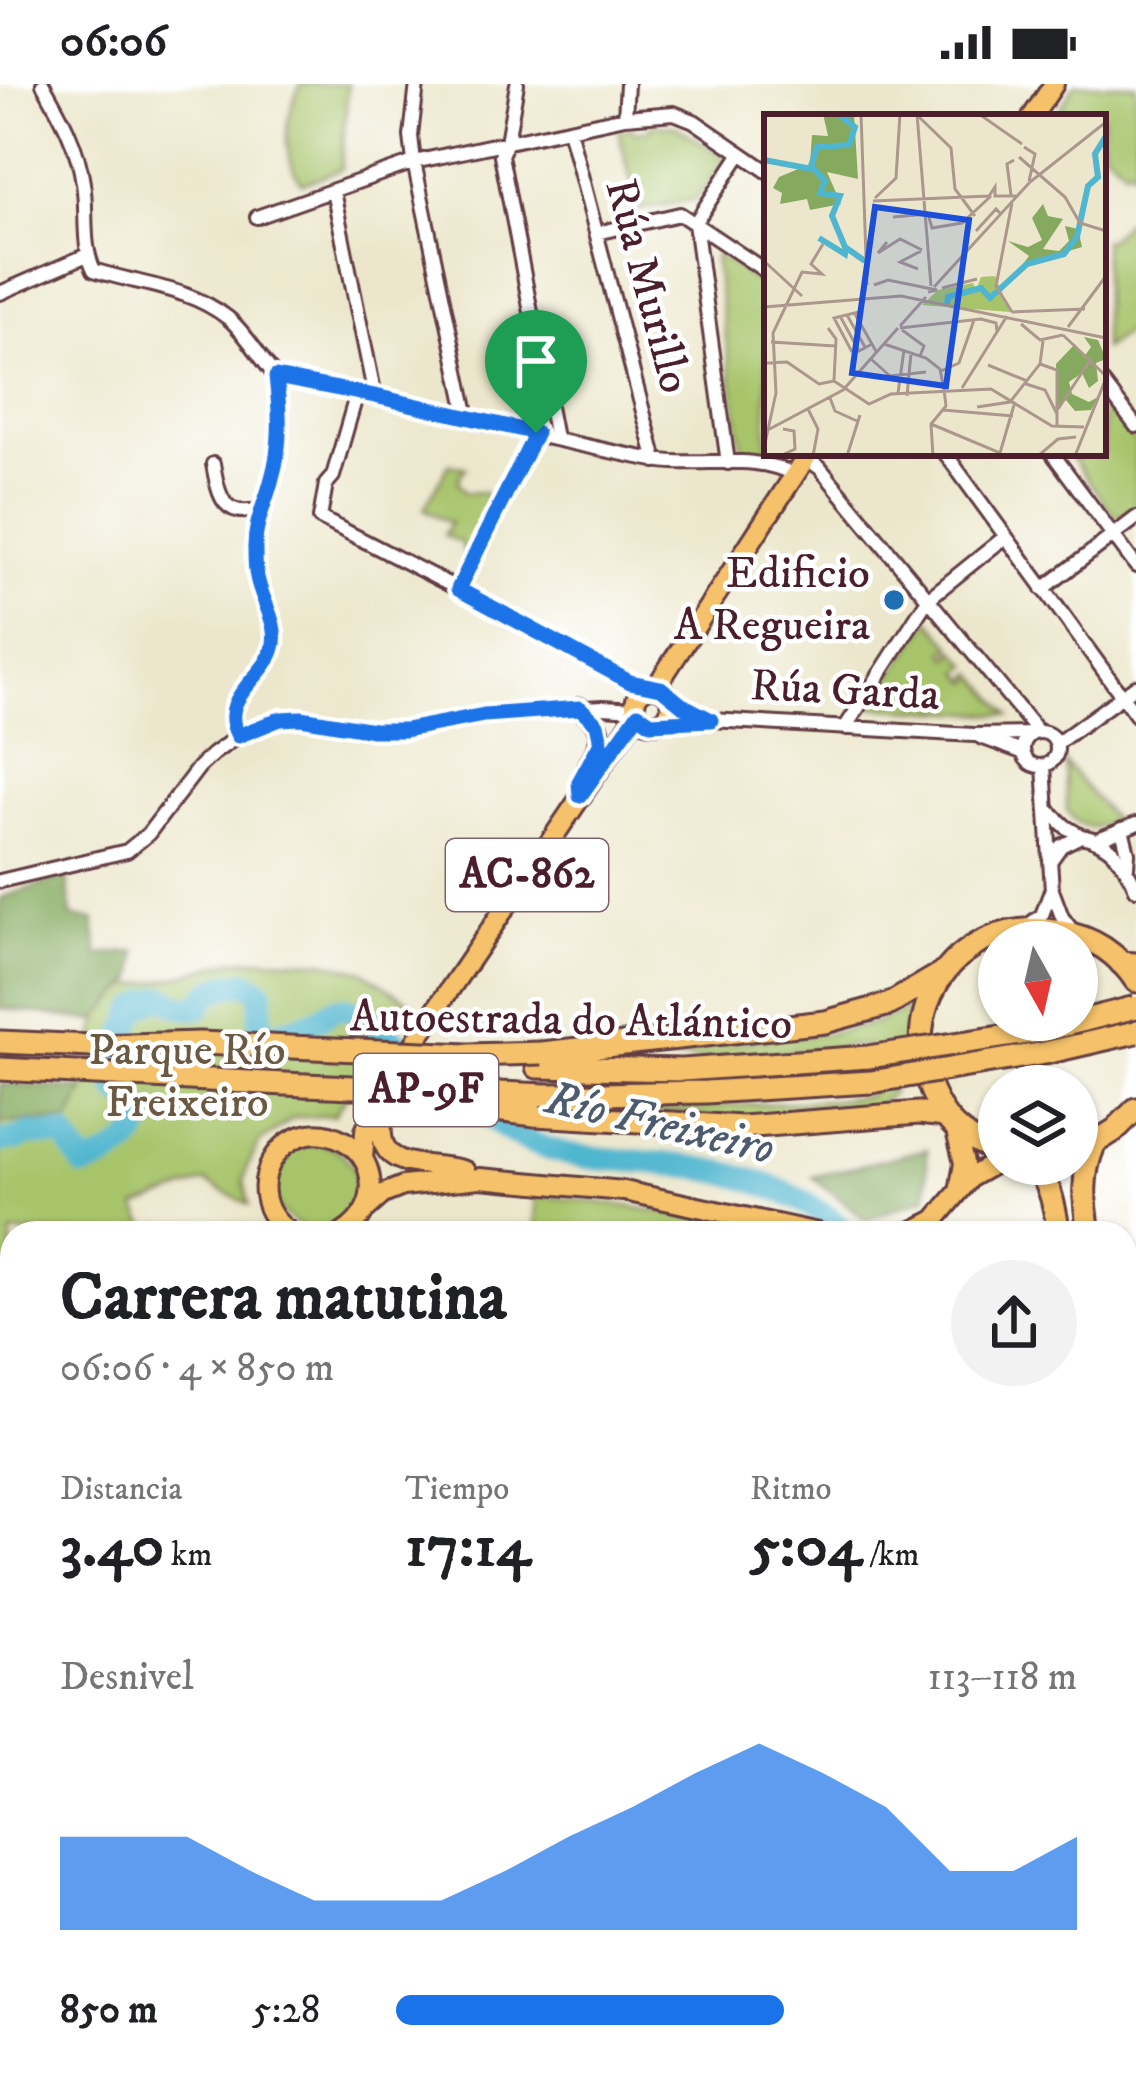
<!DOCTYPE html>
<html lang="es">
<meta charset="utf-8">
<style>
:root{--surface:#fff;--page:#f2f2f2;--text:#202124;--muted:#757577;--accent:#1a73e8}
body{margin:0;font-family:"IM FELL DW Pica",serif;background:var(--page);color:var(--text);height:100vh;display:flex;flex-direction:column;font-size:45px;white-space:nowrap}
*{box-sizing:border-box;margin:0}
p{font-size:39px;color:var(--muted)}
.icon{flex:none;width:66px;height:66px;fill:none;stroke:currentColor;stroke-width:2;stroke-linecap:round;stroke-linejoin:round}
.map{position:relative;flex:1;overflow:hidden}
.sheet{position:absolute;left:0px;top:1137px;width:1137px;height:861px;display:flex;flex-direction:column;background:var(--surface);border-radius:36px 36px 0 0;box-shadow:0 3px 9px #0004}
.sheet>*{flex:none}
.needle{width:78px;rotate:172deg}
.fabs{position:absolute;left:978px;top:837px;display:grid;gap:24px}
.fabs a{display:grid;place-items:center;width:120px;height:120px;border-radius:50%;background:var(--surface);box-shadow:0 3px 9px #0004;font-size:60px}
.pin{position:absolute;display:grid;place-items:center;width:102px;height:102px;color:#fff;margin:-123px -51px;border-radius:50% 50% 50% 0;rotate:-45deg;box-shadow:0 0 12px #0007}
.pin .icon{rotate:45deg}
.round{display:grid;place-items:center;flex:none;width:126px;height:126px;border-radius:63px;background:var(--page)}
.head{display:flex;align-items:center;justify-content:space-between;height:204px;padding:0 60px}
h1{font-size:66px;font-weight:800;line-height:90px}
.metrics{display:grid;grid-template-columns:repeat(3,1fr);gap:18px;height:204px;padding:12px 60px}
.metrics div{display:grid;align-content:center}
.metrics b{font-size:60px;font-weight:800}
.metrics small{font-size:33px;font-weight:400}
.metrics p{font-size:33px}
.chart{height:336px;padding:24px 60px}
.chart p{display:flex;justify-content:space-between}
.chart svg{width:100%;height:216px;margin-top:12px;fill:var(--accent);opacity:.7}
ul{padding:0 60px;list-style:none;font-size:39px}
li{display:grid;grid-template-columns:192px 144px 1fr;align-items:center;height:90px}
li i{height:30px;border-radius:15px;background:var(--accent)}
.status{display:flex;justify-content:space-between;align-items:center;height:84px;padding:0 60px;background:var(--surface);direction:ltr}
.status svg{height:33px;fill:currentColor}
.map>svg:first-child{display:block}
</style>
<div class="status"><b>06:06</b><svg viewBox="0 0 49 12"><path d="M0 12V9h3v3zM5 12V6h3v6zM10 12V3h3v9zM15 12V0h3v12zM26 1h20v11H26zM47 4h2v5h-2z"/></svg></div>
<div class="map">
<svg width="1136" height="1997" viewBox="0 0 1136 1997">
<rect width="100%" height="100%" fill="#fff"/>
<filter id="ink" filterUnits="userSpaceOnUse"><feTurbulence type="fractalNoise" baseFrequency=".00833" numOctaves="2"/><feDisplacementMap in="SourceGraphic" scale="24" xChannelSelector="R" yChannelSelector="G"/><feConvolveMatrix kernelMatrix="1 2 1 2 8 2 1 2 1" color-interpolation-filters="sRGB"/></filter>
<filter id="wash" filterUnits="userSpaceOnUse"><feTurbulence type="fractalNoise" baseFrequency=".004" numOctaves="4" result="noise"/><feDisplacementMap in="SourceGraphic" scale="48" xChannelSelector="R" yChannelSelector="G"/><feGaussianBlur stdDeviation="2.7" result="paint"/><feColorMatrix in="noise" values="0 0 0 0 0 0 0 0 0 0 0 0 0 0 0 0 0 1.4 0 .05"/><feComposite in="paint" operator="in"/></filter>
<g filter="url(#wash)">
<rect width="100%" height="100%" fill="#ece7cc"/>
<path fill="#a7c46b" stroke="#78724b" stroke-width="3" d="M301 0H348L341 86 302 99C280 69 284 33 301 0Z
M1075 0H1136V89L1128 82 1125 85 1103 65V33H1067L1059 26Z
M651 41 676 42 726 74 697 115 639 126 618 47 633 44 634 48 651 46Z
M1136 128V242L1103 265V156L1106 157Z
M717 171 767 205V369H772V372L743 371 714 173Z
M1103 317 1136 360V422L1118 433 1114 431 1068 369H1103Z
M449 380 466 384 460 391 458 399 466 409 484 408 492 420 465 470 461 459 444 451 450 439 424 425Z
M930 536 952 561 945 567 949 574 953 572 951 568 954 565 969 581 961 588 970 598 974 596 971 592 975 589 1010 631 870 623Z
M1065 679 1114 737 1092 744 1077 739 1067 727Z
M263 875 322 877 363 887 410 918 334 1031 293 1034 260 1058 247 1082 244 1097 249 1121 205 1098 136 1123 149 1147 144 1149H12V1200L0 1205V1005L49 1008 85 1004C91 971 94 933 114 905L169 895 235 876Z
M911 924 901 986 891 1010 872 1026 731 1034 628 1027 835 1016 870 1011 867 961 706 975H596L595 972 829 949 873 940Z
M273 1102a42 42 0 1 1 84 0a42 42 0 1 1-84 0Z
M535 1112C613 1117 687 1132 763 1149H536Z"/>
<path fill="#85aa5f" stroke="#686445" stroke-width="3" d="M67 792 71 833 94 836 98 871 137 868 135 895 95 937 0 924V814Z
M0 1000 84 1005 70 1037 0 1038Z
M927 1065V1113L866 1136 813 1093Z"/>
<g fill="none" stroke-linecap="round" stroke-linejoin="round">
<path stroke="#50b6cf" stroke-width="24" d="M0 1057 19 1055 28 1050 65 1052 84 1082C123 1071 171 1037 117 1006L115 996 118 969 136 926 152 916 164 913C175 920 189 928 201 922 208 902 227 902 246 898L262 908 260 940 264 950C275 951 313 939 322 933 331 928 330 925 340 924 348 923 353 927 360 930 387 950 415 970 441 991 481 1023 503 1053 556 1067 592 1077 629 1075 666 1080 728 1086 789 1101 838 1141"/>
</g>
</g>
<g filter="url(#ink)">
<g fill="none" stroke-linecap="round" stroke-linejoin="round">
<defs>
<path id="minor" d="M43 0C61 32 78 62 83 99 88 128 81 159 94 186 139 201 189 203 228 234 246 249 261 275 276 293 401 317 524 351 649 375 697 385 751 367 795 391
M417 0 411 52 414 78 468 334
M517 0 507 58 501 71 555 354
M625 33 627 0
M569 45 656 377
M333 107 375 312
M257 133 414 78 625 33 674 29 694 37 767 87
M597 149 680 130 767 188
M0 209 87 171
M1103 299 1136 342
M357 309 333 392 326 400 320 434 458 505 630 598 650 603
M945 369 1136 631
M1052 369 1136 482
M806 374 820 384 1038 648
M728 379 695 139 741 69
M213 380C219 412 222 435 262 425
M458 505 536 349
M1043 505 1136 434
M670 612 710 636
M657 639 711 636 974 651 1031 650
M845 644 928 515 1005 453
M1023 665a17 17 0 1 1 34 0a17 17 0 1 1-34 0Z
M238 652C218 612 264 597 273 564 280 542 261 516 257 493 255 485 255 475 255 466 254 440 265 419 272 394 281 360 280 328 276 293
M981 653 1022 668
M1056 660 1136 602
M1044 682 1052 806 1062 833 1074 849
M1048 726 1066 743 1081 752 1061 762 1051 776
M1122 745 1128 769 1127 782
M1081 752C1111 757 1125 779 1136 805
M1098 755 1136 740
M0 797 127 767 148 750 199 683 213 670 238 652 281 635H301L382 646 416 644 484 631 517 628 603 623 635 625
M1026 843 1042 831 1051 807
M0 1239 12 1234
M0 1433 12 1446
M0 1624 12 1622
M0 1845 12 1841
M0 1932 12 1928
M263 1986 266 1997
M485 1986 488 1997
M760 1986 762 1997
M906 1986 907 1997
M1028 1986 1029 1997
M7 1997 24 1986
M506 1997 555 1986"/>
<path id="primary" d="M1032 33 1054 0
M635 621a18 18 0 1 1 36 0a18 18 0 1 1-36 0Z
M656 603 809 369
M580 624C605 643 605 654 589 680
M386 1022C365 1093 426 1075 465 1087
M955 1043 964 1079 960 1102
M363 1075 365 1047 380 1014 437 924 637 630
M366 1125 383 1110 403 1102 480 1094 624 1107 818 1149
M291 1149C231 1111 284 1023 344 1057 358 1064 368 1079 370 1094 374 1117 362 1137 343 1149
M909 1149 935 1136 971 1093 999 1077
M0 1574 12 1555
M499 1986 502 1997"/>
<path id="trunk" d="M1083 1066 1115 1046 1136 1025
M999 1069C980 1060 959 1051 946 1033 882 942 949 827 1062 848 1093 853 1118 870 1136 897
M1032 1080C1052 1099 1054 1123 1059 1149
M1089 1149C1084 1117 1081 1092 1094 1061
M1125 1339 1136 1396
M1125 1495 1136 1553"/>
<path id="motorway" d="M1121 879 1136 880
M0 958 92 962
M542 969 825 938 890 920 944 888
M537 983 682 986 868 973
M0 985 305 1001
M547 1011 706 1008 871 998
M535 1031 742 1043 919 1029 945 1032"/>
</defs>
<use href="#minor" stroke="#623d43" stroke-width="18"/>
<use href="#primary" stroke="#623d43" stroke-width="24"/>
<use href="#trunk" stroke="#623d43" stroke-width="27"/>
<use href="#motorway" stroke="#623d43" stroke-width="27"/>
<use href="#minor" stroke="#fff" stroke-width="12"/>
<use href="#primary" stroke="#f5c16b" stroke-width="18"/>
<use href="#trunk" stroke="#f5c16b" stroke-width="21"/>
<use href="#motorway" stroke="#f5c16b" stroke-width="21"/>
<defs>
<path id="rail" d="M1125 1293 1136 1274
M0 1990 12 1981"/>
</defs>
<use href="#rail" stroke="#4a1f2b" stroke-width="9"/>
<use href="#rail" stroke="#fff" stroke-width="4.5" stroke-dasharray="14" stroke-linecap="butt"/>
<defs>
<path id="motorway-bridge" d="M92 962 200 959 468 971 542 969
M868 973 1041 947 1136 923
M871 998 1045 969 1136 948
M305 1001 547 1011
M437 1019 535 1031"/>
</defs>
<use href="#motorway-bridge" stroke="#623d43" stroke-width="27" stroke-linecap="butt"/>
<use href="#motorway-bridge" stroke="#f5c16b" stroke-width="21"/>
</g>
</g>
<g fill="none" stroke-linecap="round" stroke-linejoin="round" filter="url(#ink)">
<defs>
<path id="route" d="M276 293 375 312 536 349 458 505 630 598 661 604 682 621 711 636 651 639 638 630 580 712 579 698 601 658 597 640 580 624 484 631 405 646H373L301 634 280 635 238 652C217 613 264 596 273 564 280 541 261 516 257 493 255 485 255 474 255 466 254 439 266 419 272 394 282 360 280 328 276 293Z"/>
</defs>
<use href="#route" stroke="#fff" stroke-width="24"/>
<use href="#route" stroke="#1a73e8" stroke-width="15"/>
</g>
<circle fill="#1f6fb2" stroke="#fff" stroke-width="4.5" cx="894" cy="516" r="12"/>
<g text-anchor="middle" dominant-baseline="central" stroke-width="9" stroke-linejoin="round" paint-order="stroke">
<g fill="#fff" stroke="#80626b" stroke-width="3">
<rect x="446" y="755" width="162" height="72" rx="9"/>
<rect x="354" y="970" width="144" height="72" rx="9"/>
</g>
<g font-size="42" font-weight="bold" fill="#4a1f2b">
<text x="527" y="791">AC-862</text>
<text x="426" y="1006">AP-9F</text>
</g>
<g font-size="45" fill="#4a1f2b" stroke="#fff">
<text transform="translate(647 202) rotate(75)">Rúa Murillo</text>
<text transform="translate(845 607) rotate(3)">Rúa Garda</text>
<text transform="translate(571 937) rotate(1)">Autoestrada do Atlántico</text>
</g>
<g font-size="45" fill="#4a1f2b" stroke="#fff" text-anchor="end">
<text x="870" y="490">Edificio<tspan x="870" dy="52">A Regueira</tspan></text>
</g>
<g font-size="45" fill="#6b5941" stroke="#fff">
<text x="187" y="967">Parque Río<tspan x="187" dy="52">Freixeiro</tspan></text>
</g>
<g font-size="48" font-style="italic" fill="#4c5b6d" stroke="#fff">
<text transform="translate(660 1040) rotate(13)">Río Freixeiro</text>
</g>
</g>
<g transform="translate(764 30)">
<rect width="342" height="342" fill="#ece7cc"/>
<path d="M231 162 246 198 158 191 174 176 209 169 212 176 217 163Z" fill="#a7c46b"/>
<path d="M59 0H90L94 65 63 58 77 90 46 96 43 85 16 90 18 79 9 74 15 63 46 50 48 21 64 22ZM279 90 284 102 299 105 279 135 295 137 305 127 301 112 314 115 318 133 258 151 265 142 244 127 264 133 278 126 268 104ZM320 223 334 226 342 245 332 249 334 267 325 274 318 259 305 268 308 280 325 288 334 283 327 296 311 297 302 286 294 293 292 250 311 230 320 243 327 233Z" fill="#85aa5f"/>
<path fill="none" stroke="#50b6cf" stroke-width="6" d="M74 0 91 13 85 31 53 33 47 52 61 67 56 79 76 82 68 102 81 133 101 147M0 46 48 55M55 124 81 140 82 134M183 190 184 183 217 174 226 184 263 150 300 140 313 123 324 72 334 63 331 40 342 22"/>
<path fill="none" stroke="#ab978c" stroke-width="3" d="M97 0 103 171M153 0 167 172M215 0 258 30M153 1 187 34 191 75 211 102M260 33 271 40 265 67M255 43 301 83 316 109 342 117M247 81 243 50 250 46M111 84 132 64 136 0M109 87 225 82 231 73V82H253M129 103 164 100 168 114 198 109 227 82M212 117 232 95 237 100M123 128 114 139 136 125 158 136M0 147 38 182M154 155 136 148 157 137M110 171 124 166 173 176 164 178M170 173 266 68 342 8M178 174 213 165M0 193 137 182 342 224M248 198 232 172 248 89M248 198 321 195M91 200 113 239M83 201 101 233M76 202 95 237 108 230M257 210 276 226 299 221M136 212 162 183M304 213 342 162M64 214 72 225 70 267 105 290 127 280 227 275 288 312 320 313M136 214 217 205 232 209 233 217M138 216 160 232 156 242M299 221 342 262M7 228 71 232M120 230 162 244 176 255 180 276M88 238 70 204 99 197M107 245 126 262 162 258M0 249 23 248 55 270 70 267M276 250 293 256V312M224 251 263 267M177 257 195 249 210 206M262 270 281 276 293 300M198 274 243 202M134 279 140 236M143 282 147 239M66 284 71 297 93 307M213 293 246 288 276 250 279 227M44 295 54 315 49 342M294 295 327 245M179 296 249 302M167 310 236 339 250 291M0 318 79 276 134 214M0 334 12 279 9 219 38 158 58 160 47 150 59 130M16 342 31 335 30 317 19 315M83 342 96 301M169 342 167 310 182 292 180 275M274 342 294 325 312 323M311 342 342 264"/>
<path fill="#1d4ed8" fill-opacity="0.15" stroke="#1d4ed8" stroke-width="6" d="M111 93 205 106 182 272 88 259Z"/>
<rect width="342" height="342" fill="none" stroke="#4a1f2b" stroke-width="6"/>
</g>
</svg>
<div class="fabs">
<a><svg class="needle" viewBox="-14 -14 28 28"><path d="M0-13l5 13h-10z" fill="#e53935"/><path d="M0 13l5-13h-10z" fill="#757577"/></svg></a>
<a><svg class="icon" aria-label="layers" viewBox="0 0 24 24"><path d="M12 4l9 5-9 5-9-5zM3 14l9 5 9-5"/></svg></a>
</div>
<div class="pin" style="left:536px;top:349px;background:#1e9e55"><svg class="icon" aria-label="arrive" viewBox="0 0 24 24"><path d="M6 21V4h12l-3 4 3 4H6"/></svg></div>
<section class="sheet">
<div class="head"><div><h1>Carrera matutina</h1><p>06:06 · 4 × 850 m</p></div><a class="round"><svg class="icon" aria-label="share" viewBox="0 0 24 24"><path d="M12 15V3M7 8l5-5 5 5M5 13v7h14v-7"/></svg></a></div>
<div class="metrics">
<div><p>Distancia</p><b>3.40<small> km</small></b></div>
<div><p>Tiempo</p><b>17:14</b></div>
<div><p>Ritmo</p><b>5:04<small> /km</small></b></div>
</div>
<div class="chart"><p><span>Desnivel</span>113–118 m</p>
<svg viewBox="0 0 160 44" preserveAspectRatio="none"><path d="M0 44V25L10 25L20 25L30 32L40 38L50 38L60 38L70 32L80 25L90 19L100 12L110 6L120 12L130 19L140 32L150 32L160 25V44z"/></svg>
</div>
<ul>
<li><b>850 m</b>5:28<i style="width:57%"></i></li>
</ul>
</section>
</div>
